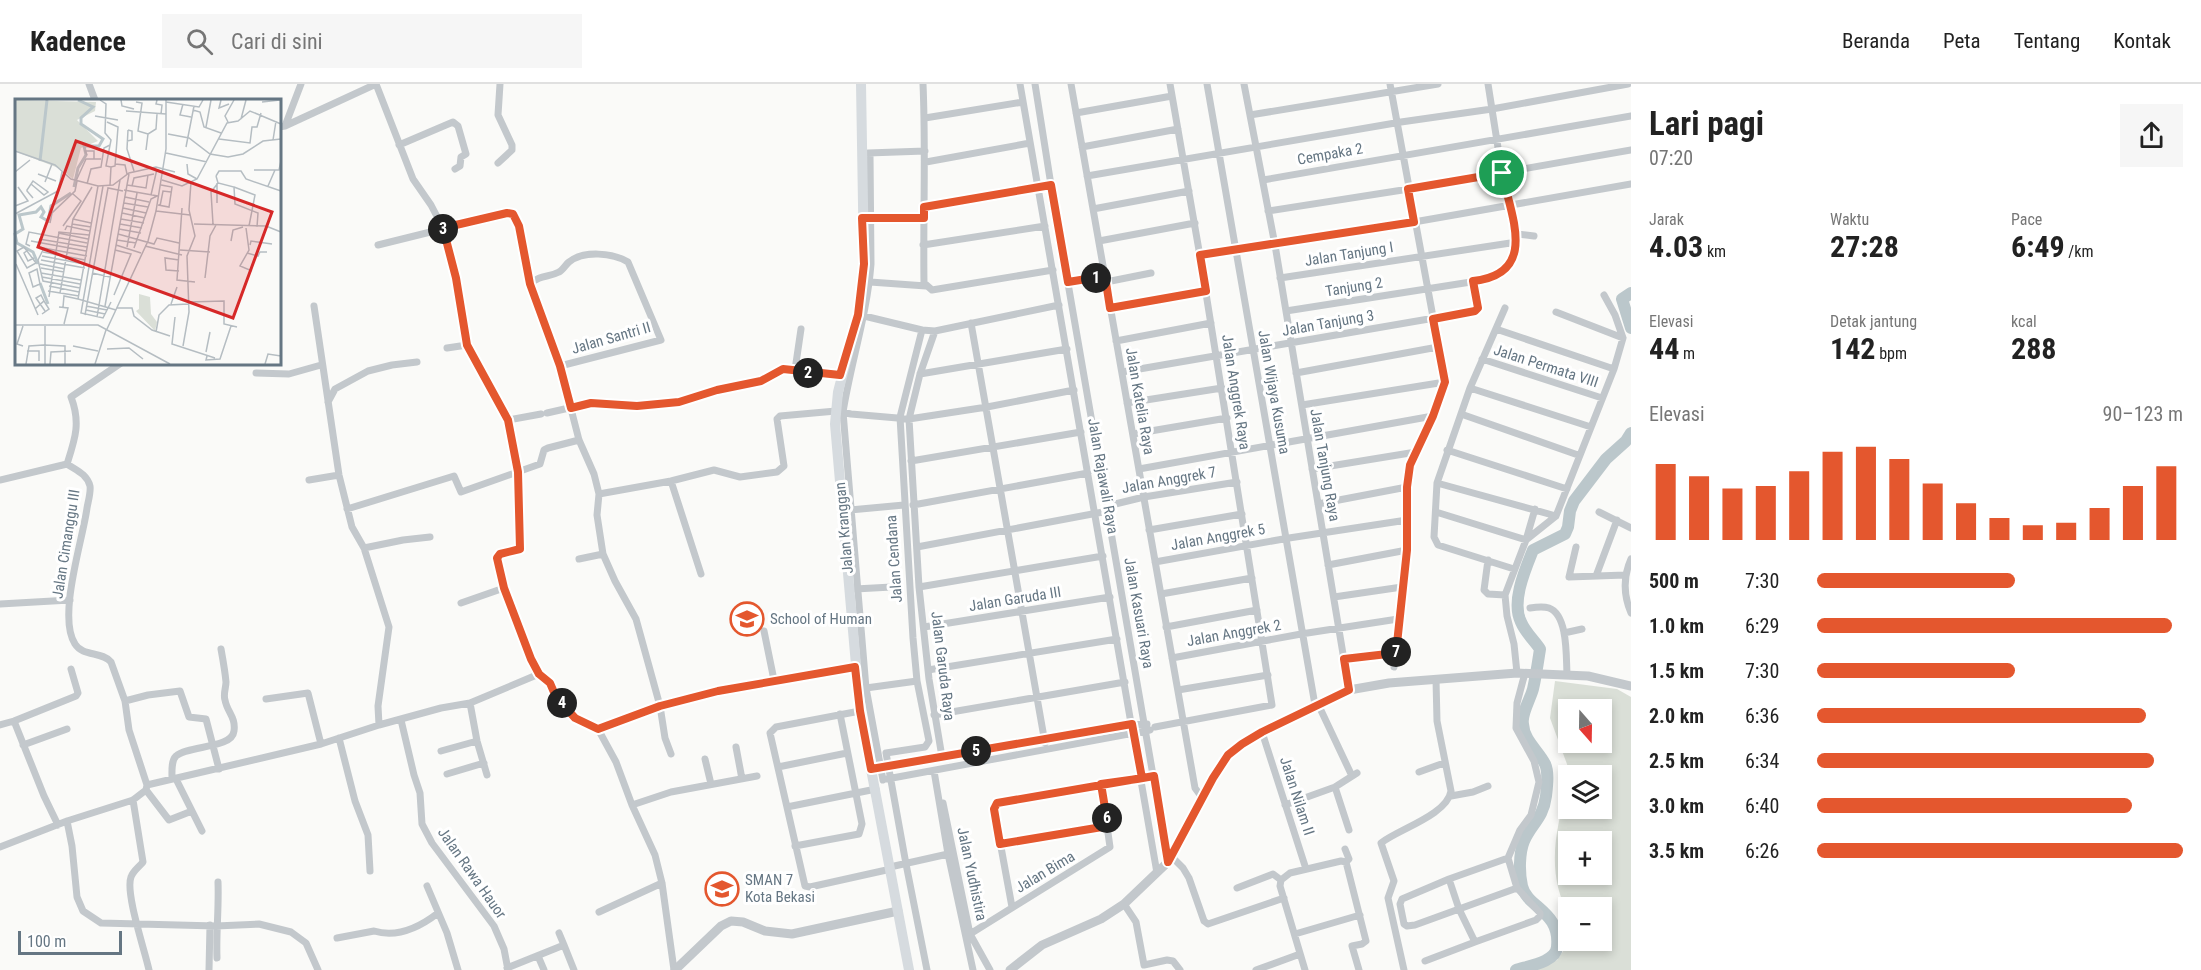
<!DOCTYPE html>
<html lang="id">
<meta charset="utf-8">
<style>
:root{--surface:#fff;--page:#f6f6f6;--text:#222;--muted:#767676;--line:#e0e0e0;--accent:#e4572e}
body{margin:0;font-family:"Roboto Condensed",sans-serif;background:var(--page);color:var(--text);height:100vh;display:flex;flex-direction:column;font-size:22px;white-space:nowrap}
*{box-sizing:border-box;margin:0}
p{font-size:20px;color:var(--muted)}
.icon{flex:none;width:33px;height:33px;fill:none;stroke:currentColor;stroke-width:2;stroke-linecap:round;stroke-linejoin:round}
.map{position:relative;flex:1;overflow:hidden}
.side{display:flex;flex-direction:column;background:var(--surface);width:570px}
.side>*{flex:none}
.needle{width:39px;rotate:160deg}
.buttons{position:absolute;left:1558px;top:615px;display:grid;gap:12px}
.buttons a{display:grid;place-items:center;width:54px;height:54px;border-radius:0px;background:var(--surface);box-shadow:0 3px 9px #0003;font-size:30px}
.scale{position:absolute;left:18px;bottom:15px;width:104px;box-sizing:border-box;padding-left:6px;border:3px solid #657683;border-top:0;font-size:16px;line-height:21px;white-space:nowrap;color:#657683;-webkit-text-stroke:4px #fff;paint-order:stroke}
.pin{position:absolute;display:grid;place-items:center;width:51px;height:51px;color:#fff;margin:-26px;border:3px solid #fff;border-radius:50%;box-shadow:0 2px 6px #0007}
.km{position:absolute;width:30px;height:30px;margin:-15px;border-radius:50%;background:#222;color:#fff;font-size:16px;line-height:30px;text-align:center}
.round{display:grid;place-items:center;flex:none;width:63px;height:63px;border-radius:0px;background:var(--page)}
.headline{display:flex;align-items:center;justify-content:space-between;height:102px;padding:0 18px}
h1{font-size:33px;font-weight:700;line-height:45px}
.metrics{display:grid;grid-template-columns:repeat(3,1fr);gap:9px;height:102px;padding:6px 18px}
.metrics div{display:grid;align-content:center}
.metrics b{font-size:30px;font-weight:700}
.metrics small{font-size:16px;font-weight:400}
.metrics p{font-size:16px}
.chart{height:168px;padding:12px 18px}
.chart p{display:flex;justify-content:space-between}
.chart svg{width:100%;height:108px;margin-top:6px;stroke:var(--accent);stroke-width:6}
ul{padding:0 18px;list-style:none;font-size:20px}
li{display:grid;grid-template-columns:96px 72px 1fr;align-items:center;height:45px}
li i{height:15px;border-radius:8px;background:var(--accent)}
header{display:flex;align-items:center;gap:36px;box-sizing:border-box;height:84px;padding:0 30px;background:var(--surface);border-bottom:2px solid var(--line)}
header strong{font-size:28px}
nav{display:flex;gap:33px;margin-inline-start:auto;font-size:21px}
.search{width:420px;height:54px;background:var(--page);display:flex;align-items:center;gap:15px;box-sizing:border-box;padding:0 21px;border-radius:0px;color:var(--muted);font-size:22px}
main{display:flex;flex:1;min-height:0}
.map>svg:first-child{display:block}
</style>
<header>
<strong>Kadence</strong>
<div class="search"><svg class="icon" aria-label="search" viewBox="0 0 24 24"><circle cx="10" cy="10" r="6"/><path d="M15 15l6 6"/></svg>Cari di sini</div>
<nav><a>Beranda</a><a>Peta</a><a>Tentang</a><a>Kontak</a></nav>
</header>
<main>
<div class="map">
<svg width="1631" height="886" viewBox="0 0 1631 886">
<rect width="100%" height="100%" fill="#fafaf8"/>
<path fill="#dadfd7" fill-rule="evenodd" d="M1555 597 1617 605 1631 613V886H1530L1557 876 1570 857 1602 856V824H1569V831C1545 788 1556 743 1569 698V724H1602V692L1571 691 1550 634ZM1569 626H1602V658H1569ZM1569 758H1602V790H1569Z"/>
<g fill="none" stroke-linecap="round" stroke-linejoin="round">
<path stroke="#bbc7cb" stroke-width="12" d="M1631 209 1622 215 1631 244
M1516 886C1528 882 1556 878 1557 863 1561 827 1527 824 1522 802 1519 789 1519 769 1524 757 1532 739 1543 735 1546 712 1547 703 1549 688 1545 680 1538 666 1524 657 1523 640 1521 630 1530 616 1533 605 1536 592 1538 578 1540 565 1534 556 1525 548 1521 538 1511 518 1525 486 1533 466L1565 450 1568 443 1570 427 1574 417 1606 375 1626 357 1631 349"/>
<path stroke="#c3c8cc" stroke-width="7" d="M89 0 95 16
M376 0 413 95 431 121 443 144 456 194 467 261 508 336 518 388 520 465 498 471 504 504 531 575 539 590 550 599 556 613 575 634 598 645 616 678 632 721 655 771 662 799 674 886
M923 0C926 66 923 132 924 199L932 206 1053 186
M1020 0 1157 789
M1035 0 1051 101 1168 778
M1071 0 1195 704 1203 715
M1207 0 1315 621
M1244 0 1275 161 1349 606
M1390 0 1445 298 1433 332 1410 381 1407 403V466L1394 583
M1076 29 1172 12
M1250 31 1438 0
M925 34 1023 18
M285 42 301 0
M279 43 285 42 376 0
M399 61 453 38 458 42 466 70 461 73 460 82 455 85
M1082 63 1178 45
M868 69 925 67
M870 70 871 180C867 231 851 278 843 328L866 604 883 696
M926 78 1030 59
M498 79 512 66V61L498 31 500 0
M1087 92 1401 38 1492 25 1628 0
M1263 96 1631 32
M924 123 1051 101
M1093 125 1189 107
M1268 127 1409 105 1631 66
M866 134H924
M1517 150 1534 152
M1099 157 1195 139
M378 161 507 129 513 130 519 142 530 200 560 282 579 356 594 390 599 410 597 431 603 470 615 497 636 535 660 622 665 654 671 670
M923 161 1045 142
M1200 172 1414 138 1631 100
M1280 194 1517 158
M870 198 926 202
M1068 198 1105 192
M1106 198 1151 189
M530 200C541 190 548 194 559 188 563 186 566 180 569 178 584 166 613 169 628 178L661 256 560 282
M314 222 339 391 352 443 364 464 389 543 378 622 379 641
M1110 224 1206 207
M1505 224 1470 304 1437 399 1434 453 1438 461 1514 485
M1286 227 1490 195 1502 189 1515 170 1517 158 1502 89 1488 0
M1556 228 1623 254
M860 231 922 246 935 247 1059 221
M971 239 1045 659
M1496 245 1614 285
M922 246 900 333 913 554 917 597 929 657 925 663 886 669 906 780 927 886
M935 247 920 290 909 335 919 503 929 595 942 673
M1116 257 1211 239
M447 264 467 261
M1482 275 1602 314
M795 286 801 245
M1122 288 1475 227 1478 224 1473 197
M256 289 289 290 321 281
M1296 289 1438 263
M920 290 1067 265
M1470 304 1591 343
M328 318 335 305 368 287 392 281 417 278
M1127 319 1222 304
M1302 321 1445 298
M547 329 591 319 637 322 679 318 717 306 761 297 783 285 840 292
M1461 330 1578 371
M508 336 541 330
M1133 350 1227 334
M1447 366 1567 405
M911 377 1081 348
M67 380C75 355 81 339 71 313L121 279
M1139 385 1433 332
M1312 385 1416 368
M0 396 67 380C76 386 87 390 90 402 91 408 88 418 87 424 83 455 57 533 75 560 83 573 102 567 111 578L125 617 129 646 147 701
M309 396 339 391
M671 397 701 490
M1437 399 1556 432
M599 410 671 397 714 386 740 393 777 388 784 382 777 335 780 332 836 327 851 330 909 335 987 323 1074 306
M1318 420 1407 403
M913 421 1088 389
M1107 422 1144 413 1237 398
M347 425 454 392 461 408 540 380 544 366 548 364 579 356
M850 426 904 421
M1436 428 1526 456 1535 425
M1599 428 1631 444
M1149 446 1242 430
M917 463 1108 427
M1576 463 1569 493 1625 491
M364 464 403 456 430 453
M579 475 603 470
M1631 475C1623 493 1623 510 1631 529
M1488 476 1484 506 1488 510 1505 511
M1155 478 1289 454 1407 436
M1328 481 1407 466
M1596 492 1617 436
M919 503 1103 472
M855 505 892 503
M1161 510 1252 494
M1334 513 1402 503
M461 519 504 504
M0 520 70 516
M1530 524C1536 523 1543 522 1549 524 1568 531 1566 572 1567 590
M924 543 1110 513
M1166 543 1257 526
M764 547 774 596
M1564 549 1582 545
M1172 574 1301 550 1398 535
M1344 575 1396 569
M928 586 1117 555
M1517 589 1514 560 1507 532 1505 511 1526 456 1556 432 1614 285 1623 254 1615 231 1604 211
M866 604 917 597
M1178 606 1268 591
M266 615 308 609 321 660
M125 617 148 611 180 607 189 633 206 635 219 685
M470 619 477 657 487 691
M1318 620 1352 692
M860 627 776 643 770 649 805 802 810 803 891 785
M934 631 1125 598
M401 636 414 691 420 709 422 740 432 759 494 842 504 865 508 886
M14 637 44 712 58 741
M0 641 14 637 76 612 78 609 71 585
M1155 643 1272 621 1200 172 1170 0
M598 645 660 622 718 607 855 583
M1262 648 1306 785
M339 654 355 717 368 751 370 787
M23 661 67 645
M736 663 742 695
M441 667 477 657
M705 675 711 700
M886 682 1125 641 1147 640
M778 683 847 669
M934 687 948 770 973 886
M1419 688 1444 679
M447 690 484 679
M172 695C172 687 171 677 176 672 188 661 232 665 234 647 236 633 227 628 225 616 223 610 226 604 226 598 225 587 223 576 221 565
M176 695 202 747
M887 695 1150 646
M1335 703 1349 746
M146 706 169 736 192 727
M1451 712 1473 708 1488 702
M133 716 143 778C139 783 133 787 131 793 125 809 145 867 149 886
M943 719 970 850 990 886
M632 721 671 708 757 692
M1285 721 1335 703 1357 689
M787 723 876 705
M67 737 72 762 77 813 83 827 101 839 216 842 259 840 291 848 306 859 318 886
M1000 760 1108 742
M795 762 859 750 862 740 840 630
M0 763 67 737 133 716 146 706 147 701 321 660 379 641 441 624 470 619 539 590
M1345 765 1349 775 1346 778
M1171 772 1183 784 1189 794 1204 837 1208 840 1284 814
M1508 774 1517 804 1415 841 1407 842 1404 840 1400 820 1402 815 1449 795 1508 774 1520 746 1531 731 1539 698 1534 677 1516 644 1517 619 1525 589
M890 783 948 770
M1449 795 1459 825 1475 858 1536 836 1540 832V829L1517 804
M427 802 447 849 458 886
M1237 804 1273 790 1281 796
M1124 820 1136 838 1144 881 1167 876 1173 877 1180 886
M1012 823 994 725 995 721 1154 692
M599 828 662 799
M559 849 564 861
M970 850 1110 763 1101 700
M1295 850 1360 831
M337 854 374 847C397 854 420 843 438 829
M538 872 544 886
M217 874C216 849 219 824 218 798
M1425 877 1475 858
M507 884 564 861 574 886
M209 886 210 841
M1256 886 1300 870
M1305 886 1280 802 1281 796 1290 789 1341 777 1346 778 1366 857 1362 860 1352 862 1359 886
M1404 886 1388 814 1394 797 1381 759C1399 745 1447 731 1451 707L1437 637 1436 596"/>
<path stroke="#c3c8cc" stroke-width="9" d="M675 886 721 842 731 837 743 838 765 847 792 850 898 827
M1010 886 1042 861 1101 835 1124 820 1168 778 1213 694 1228 671 1242 660 1315 621 1349 606 1389 599 1517 589 1588 592 1631 602"/>
<path stroke="#d6dbdf" stroke-width="10" d="M861 0 864 180 858 231 838 308 835 340 860 627 909 886"/>
</g>
<g fill="none" stroke-linecap="round" stroke-linejoin="round">
<defs>
<path id="route" d="M1502 89 1408 105 1414 138 1200 171 1206 207 1110 224 1105 192 1068 198 1051 101 924 123V134H862L864 180 858 231 840 291 783 285 761 297 717 306 679 318 637 322 591 319 571 324 560 282 530 200 519 142 513 130 507 129 443 144 456 194 467 261 508 336 518 388 520 465 500 470 497 474 504 504 531 575 539 590 550 599 556 613 575 634 598 645 660 622 718 607 855 583 860 627 871 685 1132 640 1142 694 997 719 994 725 1000 760 1108 742 1101 700 1137 695 1154 692 1168 778 1213 694 1228 671 1242 660 1262 648 1349 606 1344 575 1396 569 1407 466V403L1410 381 1433 332 1445 298 1433 235 1475 227 1478 224 1473 197C1539 190 1511 132 1502 89"/>
</defs>
<use href="#route" stroke="#fff" stroke-width="12"/>
<use href="#route" stroke="#e4572e" stroke-width="8"/>
</g>
<defs>
<symbol id="school-ring" viewBox="-11 -11 22 22"><circle r="9.5" fill="#fff" stroke="#e4572e" stroke-width="1.5"/><path d="M0-5L7-2L0 1L-7-2ZM-4 1L0 2.5L4 1V4Q0 6-4 4Z" fill="#e4572e"/></symbol>
</defs>
<g fill-rule="evenodd">
<use href="#school-ring" x="728" y="516" width="38" height="38"/>
<use href="#school-ring" x="703" y="786" width="38" height="38"/>
</g>
<g text-anchor="middle" dominant-baseline="central" stroke-width="6" stroke-linejoin="round" paint-order="stroke">
<g font-size="15" fill="#657683" stroke="#fff">
<text transform="translate(1330 70) rotate(-10)">Cempaka 2</text>
<text transform="translate(1349 170) rotate(-9)">Jalan Tanjung I</text>
<text transform="translate(1354 203) rotate(-9)">Tanjung 2</text>
<text transform="translate(1328 239) rotate(-10)">Jalan Tanjung 3</text>
<text transform="translate(611 254) rotate(-16)">Jalan Santri II</text>
<text transform="translate(1546 282) rotate(18)">Jalan Permata VIII</text>
<text transform="translate(1236 308) rotate(81)">Jalan Anggrek Raya</text>
<text transform="translate(1274 308) rotate(80)">Jalan Wijaya Kusuma</text>
<text transform="translate(1140 317) rotate(80)">Jalan Katelia Raya</text>
<text transform="translate(1325 381) rotate(80)">Jalan Tanjung Raya</text>
<text transform="translate(1103 392) rotate(80)">Jalan Rajawali Raya</text>
<text transform="translate(1169 396) rotate(-10)">Jalan Anggrek 7</text>
<text transform="translate(844 444) rotate(-95)">Jalan Kranggan</text>
<text transform="translate(1218 453) rotate(-10)">Jalan Anggrek 5</text>
<text transform="translate(66 460) rotate(-81)">Jalan Cimanggu III</text>
<text transform="translate(894 475) rotate(-94)">Jalan Cendana</text>
<text transform="translate(1015 515) rotate(-9)">Jalan Garuda III</text>
<text transform="translate(1139 529) rotate(80)">Jalan Kasuari Raya</text>
<text transform="translate(1234 549) rotate(-10)">Jalan Anggrek 2</text>
<text transform="translate(943 582) rotate(83)">Jalan Garuda Raya</text>
<text transform="translate(1297 712) rotate(72)">Jalan Nilam II</text>
<text transform="translate(1045 788) rotate(-31)">Jalan Bima</text>
<text transform="translate(472 789) rotate(55)">Jalan Rawa Hauor</text>
<text transform="translate(972 790) rotate(78)">Jalan Yudhistira</text>
</g>
<g font-size="15" fill="#657683" stroke="#fff" text-anchor="start">
<text x="770" y="535">School of Human</text>
<text x="745" y="796">SMAN 7<tspan x="745" dy="17">Kota Bekasi</tspan></text>
</g>
</g>
<g transform="translate(15 15)">
<rect width="266" height="266" fill="#fafaf8"/>
<path d="M0 1 81 3 80 12 62 21 83 42 66 49 58 80 46 70 2 53ZM124 195 135 198 136 215 142 223 140 232 121 212 124 210Z" fill="#dadfd7"/>
<path fill="none" stroke="#bbc7cb" stroke-width="3" d="M25 62 32 1M59 88 63 69 71 56 69 47H84L88 40 66 25V19L78 8 63 1M23 165 18 153 2 144 0 135 8 130 4 116 21 113 26 108 29 113 26 118 33 122 36 107 56 94M25 184 33 205"/>
<path fill="none" stroke="#b5bdc2" stroke-width="1.5" d="M85 1 91 5 90 34 96 41 91 67 96 68M106 1 107 7 119 10M142 1 141 5 147 6 146 15M206 1 204 9 214 5M121 3 127 4 123 32 133 35M151 3 184 8 188 1M247 3 265 1M168 5 165 16 176 18M178 11 185 13 189 28 206 34M111 12 151 15M80 17 103 21M226 20 231 1M92 23 103 28 100 67 96 68M213 23 210 17 219 1M191 28 196 1M113 31 112 50 119 72M153 35 174 39 195 55 213 58 228 55 248 42 266 40M204 40 235 44 237 28H242L246 14M258 41 261 22M112 42 117 41V32L113 31M171 48 179 7M131 51 133 35 141 30 142 15M0 52 40 66 56 80 83 87 98 86 114 74 141 68 160 73M151 54 192 63M72 56 70 52H79V60M100 65 110 66 112 75M172 65 173 75 182 80M239 71H260M0 73 15 61M23 75 41 82M201 77 203 84 219 88 220 105 243 114 242 128M201 77 204 72H226L231 80 266 92M147 81 167 87 182 80 212 24 223 22 235 12 266 25M61 82 71 60H86M30 83 37 65M16 85 29 96 33 93 18 82 12 91V92L18 99M72 85 76 70 86 68 89 49 95 46M95 86 96 68M112 86 131 89 133 76M83 87 63 200 101 211M88 87 66 214 88 219 96 203M117 87 119 79 139 75M253 87 260 71H264L266 62M219 88 240 96 234 127M109 91 143 97M136 96 142 70M110 98 134 103M109 104 133 108M202 104V84M143 106 154 108 157 88 146 86M0 107 13 102 3 88M145 107 148 92 156 93M108 109 131 114M167 109 162 181 180 183M141 112 175 116M107 114 130 119M0 115 43 92 47 73M58 120 76 124M106 120 129 124M35 124 37 114 60 92 62 82M57 125 76 128M105 125 127 129M179 125 251 127 266 133M198 125 196 93 203 84M48 127 66 102 58 95M231 129 234 151 225 167 237 172M104 130 126 134M50 131 52 127 75 132M43 134 73 140M103 135 139 145 142 139 164 144M24 140 72 148M102 141 121 144M16 142 71 152M216 142 218 131 228 128M101 146 126 154M235 146 236 142 257 145M15 147 11 145 14 133 72 144M130 147 167 156M9 148 21 164 12 169 2 152ZM23 148 72 157M112 148 122 94M29 149 23 161 28 182 65 189M119 149 136 100 142 97M13 151 9 154 13 162 19 159M165 151 195 153M28 153 70 161M232 154 243 157 245 153H252M27 157 69 165M26 161 70 169M164 161 150 159 151 171 164 172M1 165 23 216M25 165 50 170M26 169 49 173M22 170 25 185 18 188 14 174ZM26 174 66 181M77 174 95 178M27 178 65 185M190 179 195 137 201 126M34 187 64 193M33 192 64 197M45 194 58 120 77 88M99 196 116 155 100 151M34 198 44 133 74 136M29 202 26 196 21 199 30 212M173 203 209 202V225L222 228M156 205 162 188M71 207 92 211M90 207 114 75M44 208 53 209 49 225M48 208 49 197 63 200M102 209H117L119 217 137 231 155 237M20 210 29 202 34 210 27 215M71 211 90 215M70 216 93 89 108 92M82 218 105 81M160 218 157 245 200 259M0 226H83L155 265M8 227 2 245 8 247M92 230 133 142 141 112 151 50V1M141 233 144 216 154 206 173 205M58 247 83 252M168 247 174 213 172 157 180 137 174 111 176 83M92 250 114 249 128 260M12 252H24V262M191 253 195 233M192 257 191 261 205 260 216 227M11 265 14 247 29 246 50 247V265M30 265V227M35 265 36 253 56 252M80 265 91 231M250 265 253 255 266 257"/>
<path fill="#d62828" fill-opacity="0.15" stroke="#d62828" stroke-width="3" d="M61 42 257 113 218 219 23 148Z"/>
<rect width="266" height="266" fill="none" stroke="#657683" stroke-width="3"/>
</g>
</svg>
<div class="buttons">
<a><svg class="needle" viewBox="-14 -14 28 28"><path d="M0-13l5 13h-10z" fill="#e53935"/><path d="M0 13l5-13h-10z" fill="#767676"/></svg></a>
<a><svg class="icon" aria-label="layers" viewBox="0 0 24 24"><path d="M12 4l9 5-9 5-9-5zM3 14l9 5 9-5"/></svg></a>
<a>+</a>
<a>−</a>
</div>
<div class="scale">100 m</div>
<div class="pin" style="left:1502px;top:89px;background:#1e9e55"><svg class="icon" aria-label="arrive" viewBox="0 0 24 24"><path d="M6 21V4h12l-3 4 3 4H6"/></svg></div>
<b class="km" style="left:1096px;top:194px">1</b>
<b class="km" style="left:808px;top:289px">2</b>
<b class="km" style="left:443px;top:145px">3</b>
<b class="km" style="left:562px;top:619px">4</b>
<b class="km" style="left:976px;top:667px">5</b>
<b class="km" style="left:1107px;top:734px">6</b>
<b class="km" style="left:1396px;top:568px">7</b>
</div>
<section class="side">
<div class="headline"><div><h1>Lari pagi</h1><p>07:20</p></div><a class="round"><svg class="icon" aria-label="share" viewBox="0 0 24 24"><path d="M12 15V3M7 8l5-5 5 5M5 13v7h14v-7"/></svg></a></div>
<div class="metrics">
<div><p>Jarak</p><b>4.03<small> km</small></b></div>
<div><p>Waktu</p><b>27:28</b></div>
<div><p>Pace</p><b>6:49<small> /km</small></b></div>
</div>
<div class="metrics">
<div><p>Elevasi</p><b>44<small> m</small></b></div>
<div><p>Detak jantung</p><b>142<small> bpm</small></b></div>
<div><p>kcal</p><b>288</b></div>
</div>
<div class="chart"><p><span>Elevasi</span>90–123 m</p>
<svg viewBox="0 0 160 44" preserveAspectRatio="none"><path d="M5 44V13M15 44V18M25 44V23M35 44V22M45 44V16M55 44V8M65 44V6M75 44V11M85 44V21M95 44V29M105 44V35M115 44V38M125 44V37M135 44V31M145 44V22M155 44V14"/></svg>
</div>
<ul>
<li><b>500 m</b>7:30<i style="width:54%"></i></li>
<li><b>1.0 km</b>6:29<i style="width:97%"></i></li>
<li><b>1.5 km</b>7:30<i style="width:54%"></i></li>
<li><b>2.0 km</b>6:36<i style="width:90%"></i></li>
<li><b>2.5 km</b>6:34<i style="width:92%"></i></li>
<li><b>3.0 km</b>6:40<i style="width:86%"></i></li>
<li><b>3.5 km</b>6:26<i style="width:100%"></i></li>
</ul>
</section>
</main>
